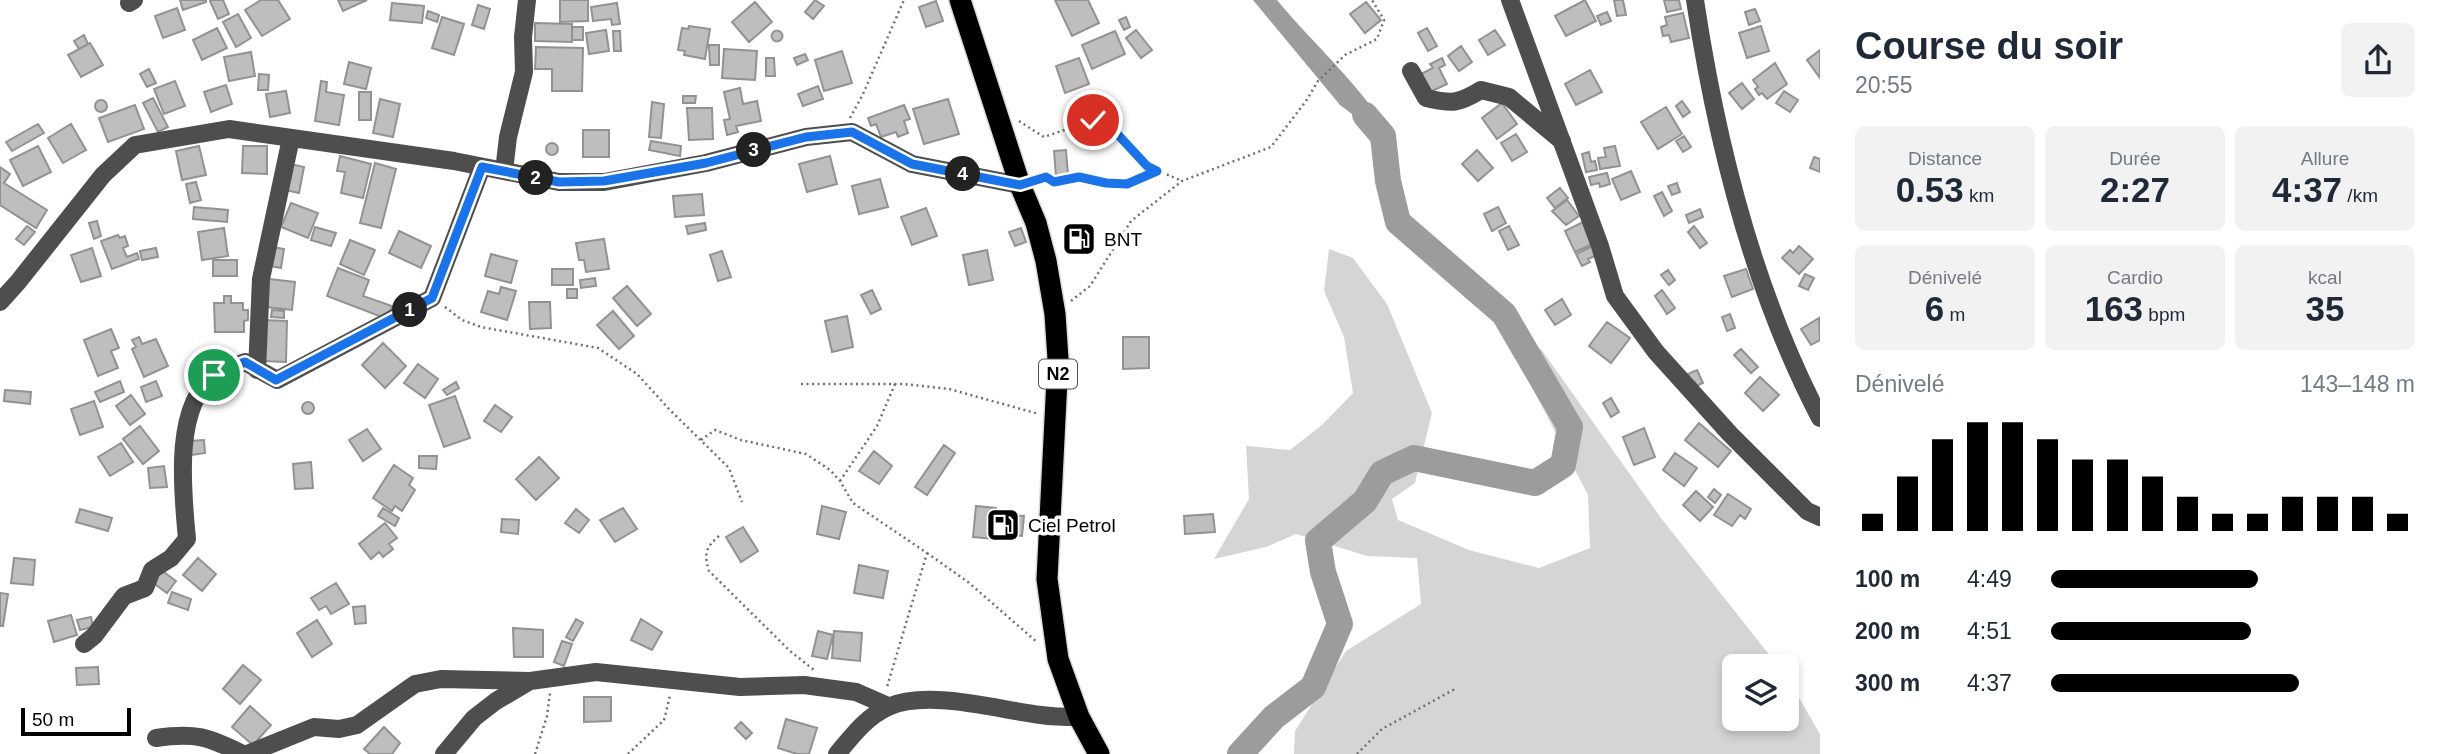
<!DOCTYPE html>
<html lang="fr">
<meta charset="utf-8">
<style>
:root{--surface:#fff;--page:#f2f2f3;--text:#1f2937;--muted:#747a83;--accent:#000}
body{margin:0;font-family:Arial,sans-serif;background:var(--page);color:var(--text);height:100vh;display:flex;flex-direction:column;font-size:26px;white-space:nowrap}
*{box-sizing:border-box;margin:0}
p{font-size:23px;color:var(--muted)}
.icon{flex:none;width:38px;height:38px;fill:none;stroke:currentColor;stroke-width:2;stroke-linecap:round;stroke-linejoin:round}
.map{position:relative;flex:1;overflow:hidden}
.side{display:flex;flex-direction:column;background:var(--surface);width:630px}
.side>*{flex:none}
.controls{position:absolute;left:1722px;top:654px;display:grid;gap:14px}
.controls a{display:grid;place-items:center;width:77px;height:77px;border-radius:10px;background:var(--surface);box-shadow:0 4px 10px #0003;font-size:35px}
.scale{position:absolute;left:21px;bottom:18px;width:110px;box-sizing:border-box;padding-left:7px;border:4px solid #000;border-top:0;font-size:19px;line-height:24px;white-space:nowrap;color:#000;-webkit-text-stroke:5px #fff;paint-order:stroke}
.pin{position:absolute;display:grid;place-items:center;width:60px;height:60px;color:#fff;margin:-30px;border:4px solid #fff;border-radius:50%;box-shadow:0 2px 7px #0007}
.km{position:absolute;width:35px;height:35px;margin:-18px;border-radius:50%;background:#222;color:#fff;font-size:19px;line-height:35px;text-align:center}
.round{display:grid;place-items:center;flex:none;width:74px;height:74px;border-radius:10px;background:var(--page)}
.summary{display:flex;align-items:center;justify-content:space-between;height:119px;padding:0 35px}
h1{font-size:38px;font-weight:600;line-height:52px}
.metrics{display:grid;grid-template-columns:repeat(3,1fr);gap:10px;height:119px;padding:7px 35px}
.metrics div{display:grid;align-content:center;border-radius:10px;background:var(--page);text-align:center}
.metrics b{font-size:35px;font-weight:600}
.metrics small{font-size:19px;font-weight:400}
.metrics p{font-size:19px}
.chart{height:196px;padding:14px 35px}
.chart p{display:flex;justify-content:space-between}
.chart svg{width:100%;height:126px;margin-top:7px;stroke:var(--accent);stroke-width:6}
ul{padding:0 35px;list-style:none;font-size:23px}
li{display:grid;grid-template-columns:112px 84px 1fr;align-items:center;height:52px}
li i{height:18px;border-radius:9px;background:var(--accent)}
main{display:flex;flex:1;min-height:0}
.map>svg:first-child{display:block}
</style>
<main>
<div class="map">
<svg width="1820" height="754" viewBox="0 0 1820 754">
<rect width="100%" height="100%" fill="#fff"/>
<path fill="#d5d5d5" d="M1329 249 1353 258 1387 304 1432 413 1415 483 1392 499 1398 520 1469 550 1539 568 1590 548 1588 495 1514 353 1541 349 1661 518 1779 667H1734V719H1787V677L1820 734V754H1294L1295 731 1346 651 1421 604 1417 558 1367 556 1296 534 1266 547 1214 559 1249 499 1246 446 1290 450 1322 425 1353 393 1344 337 1324 291Z"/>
<path fill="#9c9c9c" d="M1253 0H1277C1316 47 1364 88 1394 141L1372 148 1368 126 1340 105Z"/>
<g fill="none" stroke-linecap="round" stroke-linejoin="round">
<path stroke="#9c9c9c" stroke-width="26" d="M1240 754 1274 717 1313 687 1340 624 1323 572 1318 541 1365 501 1382 473 1414 458 1535 483 1563 465 1570 427 1549 391 1504 314 1398 222 1388 181 1383 136 1365 115"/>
</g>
<path fill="#bebebe" stroke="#929292" stroke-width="2" d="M180 0H206V2L183 10Z
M212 0H223L229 14 218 19 210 1Z
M261 0H278L290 19 262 36 245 10Z
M338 0H367L343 11Z
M560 0H588V21L560 22Z
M815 0 824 6 813 19 805 12Z
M1055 0H1088L1099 23 1072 36Z
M1585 0 1596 21 1566 36 1555 16Z
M1614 0H1623L1626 15 1617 16Z
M1664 0H1679L1681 9 1667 12Z
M936 1 943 21 926 27 919 7Z
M755 2 772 22 749 42 732 22Z
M1366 2 1381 20 1365 33 1350 14Z
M392 3 424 6 422 23 390 20Z
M617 3 620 24 612 25 611 19 593 21 591 7Z
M478 5 490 9 484 29 472 25Z
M177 8 185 30 163 38 155 16Z
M1755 9 1760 21 1749 25 1745 12Z
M428 11 439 15 437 22 426 18Z
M1607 12 1611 21 1601 25 1597 16Z
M1683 13 1689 38 1671 42 1669 35 1663 36 1661 27 1667 25 1665 17Z
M238 14 251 38 236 47 223 22Z
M442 17 464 24 454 55 432 48Z
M1126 17 1130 27 1124 30 1119 20Z
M535 23 572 24V42L535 41Z
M689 26 710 29 705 59 684 55 685 51 678 50 682 28 688 29Z
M1761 26 1769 51 1747 58 1739 33Z
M572 27H583V40H572Z
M217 28 227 48 202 60 193 40Z
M1427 28 1437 46 1428 51 1418 33Z
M606 30 609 51 589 54 586 33Z
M1136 30 1152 50 1141 58 1126 38Z
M1495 30 1505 45 1488 55 1479 40Z
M771.5 36a5.5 5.5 0 1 1 11 0a5.5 5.5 0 1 1-11 0Z
M613 31H620L621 51H614Z
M1115 31 1125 54 1092 69 1082 45Z
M84 35 88 44 79 49 74 41Z
M90 43 103 65 81 77 68 55Z
M709 45H719V65H710Z
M1461 46 1472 62 1459 71 1448 56Z
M536 47 583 48 582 91H552V69H535Z
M724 49 757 51 755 80 722 78Z
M1820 50V78L1807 60Z
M842 51 852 83 824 91 815 60Z
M251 52 255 76 229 81 224 57Z
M805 54 808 60 797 65 794 58Z
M766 58H774L775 76H766Z
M1079 58 1089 84 1065 93 1056 66Z
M1442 58 1445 65 1439 68 1447 84 1430 92 1421 74 1433 68 1430 64Z
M349 62 371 68 366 89 344 84Z
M1775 63 1787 84 1767 99 1762 93 1759 95 1755 89 1758 87 1753 80Z
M149 69 156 83 147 87 140 74Z
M1590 70 1602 92 1576 105 1565 84Z
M259 74 269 75 268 90H258Z
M175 81 185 106 164 114 154 89Z
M321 81 327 82 326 92 344 95 339 125 315 121Z
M1742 83 1754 99 1742 109 1729 93Z
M226 85 232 104 211 112 204 92Z
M818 86 823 99 803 106 798 94Z
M740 88 743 104 757 101 761 121 736 126 738 132 727 135 724 120 730 119 724 92Z
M286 91 290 113 270 117 266 94Z
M1784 91 1798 100 1790 112 1776 103Z
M359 92H371V120H359Z
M683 96H696L695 103H683Z
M153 98 168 127 158 132 143 103Z
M380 99 400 104 393 137 373 133Z
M948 99 959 134 924 144 913 109Z
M95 106a6 6 0 1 1 12 0a6 6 0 1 1-12 0Z
M1682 101 1690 112 1683 117 1676 106Z
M652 102 664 104 661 138 649 137Z
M1502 103 1517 124 1497 139 1482 118Z
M135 105 144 129 108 142 99 118Z
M904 105 910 119 904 121 908 133 898 137 896 132 881 137 876 124 871 126 868 118Z
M1666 107 1682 134 1658 149 1641 122Z
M687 108H712L713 139 689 140Z
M38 124 44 133 12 151 6 142Z
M71 124 86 150 63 163 48 138Z
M583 130H609V157H583Z
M1516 134 1527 152 1512 161 1501 143Z
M1684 136 1691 147 1683 152 1676 141Z
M651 141 681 146 680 156 649 150Z
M546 149a6 6 0 1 1 12 0a6 6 0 1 1-12 0Z
M38 146 51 172 23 186 10 160Z
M199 146 206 175 182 180 176 151Z
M243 146H267V174L242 173Z
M1615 146 1620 166 1600 169 1598 158 1606 157 1604 148Z
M1066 150 1068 175 1056 176 1054 151Z
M1477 150 1493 168 1478 181 1462 164Z
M1589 152 1591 162 1595 161 1597 170 1586 172 1582 154Z
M340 156 371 164 363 198 341 193 345 172 337 171Z
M830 156 837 184 807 192 799 164Z
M1814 157 1820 159V172L1810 168Z
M375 163 396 169 381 228 360 223Z
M290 164 304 167 299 193 285 190Z
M0 167 10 174 4 183 47 210 36 228 0 205Z
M1631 171 1640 192 1621 200 1612 179Z
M1607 173 1610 184 1600 187 1599 183 1591 185 1589 177Z
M880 179 888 207 859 214 852 186Z
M196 182 201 200 190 203 186 184Z
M1677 183 1680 192 1672 195 1668 186Z
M1560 188 1568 198 1555 208 1547 198Z
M1662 192 1672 211 1664 216 1654 196Z
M702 194 704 215 675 217 673 196Z
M1567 200 1579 216 1566 225 1552 211Z
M291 203 318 213 308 238 281 227Z
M194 207 228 210 227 222 193 219Z
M1498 207 1506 223 1492 231 1484 214Z
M926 208 937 236 912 245 901 217Z
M1700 209 1703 217 1689 223 1686 215Z
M97 221 101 236 94 239 89 223Z
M1583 222 1593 244 1575 252 1565 231Z
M705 223 706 230 688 234 686 226Z
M27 226 35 232 24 245 16 239Z
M1509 226 1519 245 1508 250 1499 231Z
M1694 226 1707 243 1700 248 1688 232Z
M315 227 336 233 331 246 311 240Z
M224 228 228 256 202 260 198 232Z
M1021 228 1026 242 1015 246 1009 232Z
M399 231 431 246 421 268 389 253Z
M118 235 120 238 125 236 128 246 123 248 127 257 137 253 139 259 112 269 101 241Z
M604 239 609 269 586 272 584 260H579L576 243Z
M350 240 375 250 364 275 340 264Z
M1593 246 1597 255 1588 259 1590 262 1582 266 1576 254Z
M1799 246 1813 259 1799 274 1782 258 1790 250 1793 253Z
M273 247 284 249 281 268 270 266Z
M92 248 101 276 81 282 71 255Z
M156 248 158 257 142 260 140 251Z
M987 250 993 280 969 285 963 255Z
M722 251 731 277 718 281 710 255Z
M491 254 517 261 511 283 485 276Z
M213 260H237V276H213Z
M338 268 369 280 363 296 392 306 387 319 327 296Z
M552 269H573V285H552Z
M1746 269 1753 289 1732 297 1724 276Z
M1668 270 1675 280 1669 285 1661 275Z
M1805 274 1814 278 1808 290 1799 286Z
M595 278 596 286 581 288 580 280Z
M269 279 295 282 292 310 266 307Z
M627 286 651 314 637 326 613 298Z
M501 287 516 291 507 320 481 312 488 291 499 294Z
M567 289H577V298H567Z
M872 290 881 309 871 314 861 295Z
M1662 290 1675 308 1667 314 1655 296Z
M224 296H231V303H243V310H248V320L244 321V332H215L214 303H224Z
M1562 299 1571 315 1555 325 1545 310Z
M529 302H550L551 328 530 329Z
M272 310 284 311V318L271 317Z
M613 311 634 336 619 349 597 325Z
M1730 314 1735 328 1727 331 1722 317Z
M847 316 853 347 832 352 825 321Z
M1819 318 1820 340 1811 345 1801 329Z
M263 320 287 321 286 362 263 361Z
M1607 322 1630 338 1611 363 1589 346Z
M111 329 119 348 111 351 118 368 98 376 84 340Z
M139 337 142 344 156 339 168 366 144 377 132 349 136 347 132 340Z
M1123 337H1149V368L1123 369Z
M383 343 406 366 385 388 362 365Z
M1741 349 1758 367 1751 373 1734 355Z
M418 364 438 379 425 398 404 383Z
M1697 370 1703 383 1696 386 1695 382 1692 383 1688 374Z
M1760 377 1779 395 1763 411 1745 393Z
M120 381 124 392 100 402 95 392Z
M156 381 162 396 146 402 141 387Z
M456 382 459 388 447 395 443 390Z
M5 390 31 392 30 404 4 401Z
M131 395 145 414 130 425 116 406Z
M455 396 470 438 444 447 429 405Z
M1611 398 1619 412 1611 417 1603 403Z
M94 401 103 427 80 435 71 409Z
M302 408a6 6 0 1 1 12 0a6 6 0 1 1-12 0Z
M495 405 512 417 501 432 484 421Z
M1699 423 1731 451 1718 467 1685 440Z
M140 426 159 451 143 464 123 439Z
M1644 428 1655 457 1634 465 1623 437Z
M367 429 381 449 363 461 349 440Z
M204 440 205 453 191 455 189 441Z
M121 443 133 462 110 476 98 457Z
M944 445 955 453 927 495 915 487Z
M874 451 892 466 879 484 859 471Z
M1675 453 1697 468 1684 486 1663 470Z
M419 456H437L436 469 419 468Z
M539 457 559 478 536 500 516 479Z
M311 462 313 488 295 489 293 464Z
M394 465 413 478 409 485 415 490 402 511 395 506 392 511 373 498Z
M164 466 167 487 150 488 148 468Z
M1714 489 1721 495 1715 503 1708 497Z
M1696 491 1713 507 1700 521 1683 505Z
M1728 494 1751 509 1745 519 1740 515 1732 526 1714 515Z
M822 506 846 512 839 539 817 534Z
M976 506 996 508V514L1024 516 1022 536 994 534V539L973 537Z
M383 508 399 518 395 526 378 516Z
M623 508 637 529 615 542 600 520Z
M80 509 112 518 108 531 76 522Z
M576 509 589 520 579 533 565 523Z
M1213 514 1215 532 1185 534 1184 516Z
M502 519 519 520 518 534 501 532Z
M385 523 397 538 389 544 393 549 383 557 379 552 371 559 359 544Z
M743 527 758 551 741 562 726 537Z
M14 558 35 560 33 585 11 583Z
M198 558 216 574 202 591 183 575Z
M859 565 888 571 883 598 854 593Z
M161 570 176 581 167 593 152 582Z
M336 583 349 604 331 614 326 606 319 610 311 598Z
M172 592 191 599 188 610 168 603Z
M0 593 8 594 3 626H0Z
M365 606 366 623 355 624 353 607Z
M71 615 77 635 54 642 48 621Z
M91 617 93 627 80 630 77 620Z
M576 619 583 623 573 641 566 637Z
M641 619 662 632 652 650 631 640Z
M317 620 332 644 312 657 297 633Z
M513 628 543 630V657H514Z
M818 631 833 635 827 659 812 656Z
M834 631 862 633 860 661 832 658Z
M562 641 572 644 564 666 554 662Z
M243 665 261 680 240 704 223 689Z
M98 667 99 684 77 685 76 668Z
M584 697H611V721L584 722Z
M250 706 271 725 253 745 232 727Z
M786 719 817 728 809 754H797L778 748Z
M741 722 752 733 746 739 735 728Z
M384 727 400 743 392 754H370L364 749Z"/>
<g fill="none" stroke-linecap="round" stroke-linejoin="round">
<defs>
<path id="highway" d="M960 0 1020 185 1036 223 1046 261 1055 314 1058 359 1047 579 1058 659 1079 717 1099 754"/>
</defs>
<use href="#highway" stroke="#dbdbdb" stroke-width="24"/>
<path stroke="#707070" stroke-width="2.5" stroke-dasharray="2 3.5" stroke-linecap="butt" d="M850 118 863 94 904 0
M1019 121 1044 137 1093 120 1108 124 1147 166 1182 181
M1036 180 1046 177 1054 182 1079 177 1106 183 1127 184 1157 171
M1071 301 1090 286 1131 221 1182 181 1271 147 1306 101 1318 81 1345 55 1377 39 1384 20 1372 0
M445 307 462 320 481 327 598 348 637 374 670 410 729 468 742 502
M801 384H904L949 389 1039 414
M701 440 715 430 741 440 806 454 830 470 840 481 853 503 927 553 887 687
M840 481 877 426 895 384
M719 536C705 548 704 554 709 571L790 651 814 670
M927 553 968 582 1038 643
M535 754 547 716 550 693
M628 754 664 720 670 696
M1357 754 1382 729 1455 689"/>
<path stroke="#4e4e4e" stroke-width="18" d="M1510 0 1600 246 1615 296 1656 352 1730 434 1807 511 1820 517
M1695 0C1716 140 1754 292 1820 418
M129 3 134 0
M1411 71 1426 98C1452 104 1458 104 1481 90L1509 97 1562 141
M504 171 508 137 524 72 523 37 527 0
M0 302 18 282 103 175 135 145 229 129 454 161 559 182H604L706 163 806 137 852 132 912 164 1020 185
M257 370 261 279 291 138
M84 644 94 636 124 596 145 588 152 570 171 558 187 539C183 494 172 406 215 375 223 369 235 366 245 362L277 380 432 298 482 167
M156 738C196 732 208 737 243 754
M247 754 314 727 339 729 357 725 415 684 441 679 530 681 596 672 740 687 804 685 856 692 888 706
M444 754 474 718 496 701 530 681
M837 754C852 736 866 717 888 707 928 689 999 710 1041 715 1054 717 1067 717 1079 717"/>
<use href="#highway" stroke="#000" stroke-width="21"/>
</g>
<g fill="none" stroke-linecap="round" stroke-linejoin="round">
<defs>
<path id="route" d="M214 375 245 362 276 380 432 298 482 167 559 182 604 181 706 163 806 137 852 132 912 164 1020 185 1046 177 1054 182 1079 177 1106 183 1127 184 1157 171 1147 166 1108 124 1093 120"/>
</defs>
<use href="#route" stroke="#fff" stroke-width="14"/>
<use href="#route" stroke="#1a73e8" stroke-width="9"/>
</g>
<defs>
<symbol id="fuel-square" viewBox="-11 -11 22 22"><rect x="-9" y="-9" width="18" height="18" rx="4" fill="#000" stroke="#fff"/><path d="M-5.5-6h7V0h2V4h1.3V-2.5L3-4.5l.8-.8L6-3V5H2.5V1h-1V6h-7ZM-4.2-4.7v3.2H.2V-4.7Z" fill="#fff"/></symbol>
</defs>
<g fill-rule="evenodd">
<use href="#fuel-square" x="1060" y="220" width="38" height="38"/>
<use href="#fuel-square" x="984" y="506" width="38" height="38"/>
</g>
<g text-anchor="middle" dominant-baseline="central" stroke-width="7" stroke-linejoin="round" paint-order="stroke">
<rect fill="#fff" stroke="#4c4c4c" stroke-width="2" x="1039" y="359.5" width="38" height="29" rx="5"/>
<g font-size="18" font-weight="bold" fill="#000">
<text x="1058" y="374">N2</text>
</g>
<g font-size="19" fill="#000" stroke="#fff" text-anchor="start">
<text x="1104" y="239">BNT</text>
<text x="1028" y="525">Ciel Petrol</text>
</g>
</g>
</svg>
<div class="controls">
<a><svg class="icon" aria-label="layers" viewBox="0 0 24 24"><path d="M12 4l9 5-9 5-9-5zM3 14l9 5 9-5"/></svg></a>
</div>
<div class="scale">50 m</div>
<div class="pin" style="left:214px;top:375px;background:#1e9e55"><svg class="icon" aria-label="arrive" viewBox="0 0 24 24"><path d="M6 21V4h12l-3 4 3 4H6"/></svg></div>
<div class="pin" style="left:1093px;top:120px;background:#d93025"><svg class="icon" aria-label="check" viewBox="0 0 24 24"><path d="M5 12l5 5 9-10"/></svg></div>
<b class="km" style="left:410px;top:310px">1</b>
<b class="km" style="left:536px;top:178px">2</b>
<b class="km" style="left:754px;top:150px">3</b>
<b class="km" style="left:963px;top:174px">4</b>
</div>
<section class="side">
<div class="summary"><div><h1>Course du soir</h1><p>20:55</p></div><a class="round"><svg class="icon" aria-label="share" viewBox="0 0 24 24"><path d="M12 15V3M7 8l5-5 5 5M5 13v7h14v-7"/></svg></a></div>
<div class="metrics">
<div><p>Distance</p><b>0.53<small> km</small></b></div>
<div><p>Durée</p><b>2:27</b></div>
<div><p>Allure</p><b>4:37<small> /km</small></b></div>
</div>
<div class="metrics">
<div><p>Dénivelé</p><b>6<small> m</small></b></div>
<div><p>Cardio</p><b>163<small> bpm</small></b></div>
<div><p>kcal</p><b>35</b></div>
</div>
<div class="chart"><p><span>Dénivelé</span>143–148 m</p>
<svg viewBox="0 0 160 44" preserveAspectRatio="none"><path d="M5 44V38M15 44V25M25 44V12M35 44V6M45 44V6M55 44V12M65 44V19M75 44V19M85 44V25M95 44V32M105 44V38M115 44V38M125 44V32M135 44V32M145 44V32M155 44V38"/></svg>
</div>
<ul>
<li><b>100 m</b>4:49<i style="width:57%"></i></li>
<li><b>200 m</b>4:51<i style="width:55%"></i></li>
<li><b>300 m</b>4:37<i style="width:68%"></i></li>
</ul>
</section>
</main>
